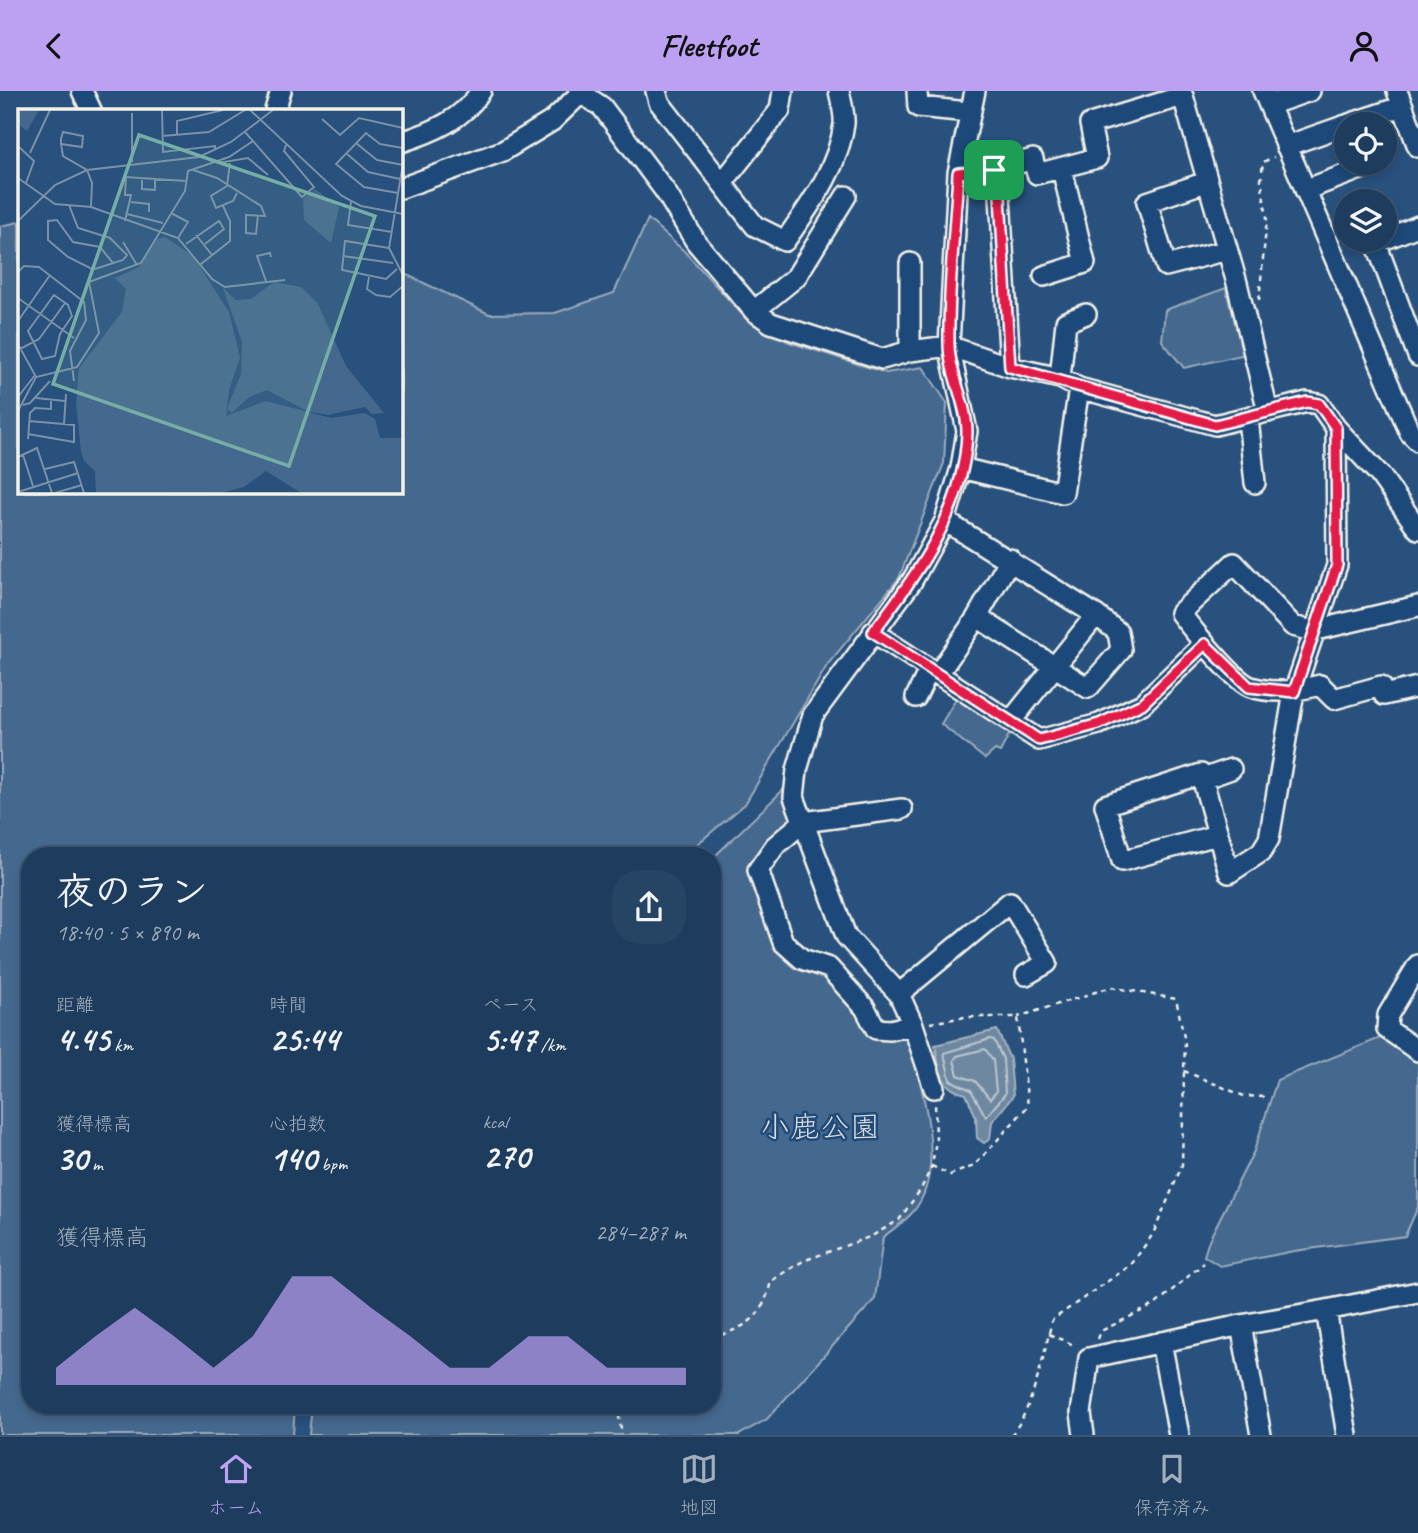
<!DOCTYPE html>
<html lang="ja">
<meta charset="utf-8">
<style>
:root{--surface:#1e3d5e;--page:#264464;--text:#f1f3f6;--muted:#a1aebc;--line:#3c5673;--accent:#bca0f2}
body{margin:0;font-family:Caveat,"Klee One",sans-serif;background:var(--page);color:var(--text);height:100vh;display:flex;flex-direction:column;font-size:26px;white-space:nowrap}
*{box-sizing:border-box;margin:0}
p{font-size:23px;color:var(--muted)}
.icon{flex:none;width:38px;height:38px;fill:none;stroke:currentColor;stroke-width:2;stroke-linecap:round;stroke-linejoin:round}
.map{position:relative;flex:1;overflow:hidden}
.details{position:absolute;left:21px;top:756px;width:700px;height:567px;display:flex;flex-direction:column;background:var(--surface);border-radius:28px;box-shadow:0 4px 10px #0003,0 0 0 2px var(--line)}
.details>*{flex:none}
.buttons{position:absolute;left:1334px;top:21px;display:grid;gap:14px}
.buttons a{display:grid;place-items:center;width:63px;height:63px;border-radius:50%;background:var(--surface);box-shadow:0 4px 10px #0003,0 0 0 2px var(--line);font-size:35px}
.pin{position:absolute;display:grid;place-items:center;width:60px;height:60px;color:#fff;margin:-30px;border-radius:14px;box-shadow:0 4px 10px #0006}
.round{display:grid;place-items:center;flex:none;width:74px;height:74px;border-radius:28px;background:var(--page)}
.summary{display:flex;align-items:center;justify-content:space-between;height:119px;padding:0 35px}
h1{font-size:38px;font-weight:600;line-height:52px}
.metrics{display:grid;grid-template-columns:repeat(3,1fr);gap:10px;height:119px;padding:7px 35px}
.metrics div{display:grid;align-content:center}
.metrics b{font-size:35px;font-weight:600}
.metrics small{font-size:19px;font-weight:400}
.metrics p{font-size:19px}
.chart{height:196px;padding:14px 35px}
.chart p{display:flex;justify-content:space-between}
.chart svg{width:100%;height:126px;margin-top:7px;fill:var(--accent);opacity:.7}
header{display:flex;justify-content:space-between;align-items:center;height:91px;padding:0 35px;background:var(--accent);color:#111;font-size:32px;font-weight:600}
.dock{display:flex;justify-content:space-around;align-items:center;height:98px;border-top:2px solid var(--line);background:var(--surface);font-size:19px;color:var(--muted)}
.dock a{display:grid;justify-items:center;gap:4px}
.dock .current{color:var(--accent)}
.map>svg:first-child{display:block}
</style>
<header><svg class="icon" aria-label="back" viewBox="0 0 24 24"><path d="M15 5l-7 7 7 7"/></svg>Fleetfoot<svg class="icon" aria-label="person" viewBox="0 0 24 24"><circle cx="12" cy="8" r="4"/><path d="M4 21q1-7 8-7t8 7"/></svg></header>
<div class="map">
<svg width="1418" height="1344" viewBox="0 0 1418 1344">
<rect width="100%" height="100%" fill="#28517e"/>
<filter id="ink" filterUnits="userSpaceOnUse"><feTurbulence type="fractalNoise" baseFrequency=".0143" numOctaves="2"/><feDisplacementMap in="SourceGraphic" scale="14" xChannelSelector="R" yChannelSelector="G"/><feConvolveMatrix kernelMatrix="1 2 1 2 8 2 1 2 1" color-interpolation-filters="sRGB"/></filter>
<g filter="url(#ink)">
<path fill="#45688e" stroke="#9cacbb" stroke-width="2" d="M648 128 684 160 749 231 789 251 886 282 923 276 947 312 944 372 899 487 828 573 745 713 683 765H30V1314H295L293 1344H0V135L19 131V401H401V181L489 223 555 222 614 202Z
M1226 197 1230 215 1236 214 1246 263 1184 277 1162 250 1165 219Z
M956 608 1010 642 1000 661 995 659 985 668 941 633Z
M789 693 791 729 750 779 778 858 793 873 825 887 859 922 907 944C920 991 950 1080 912 1122 904 1131 892 1139 883 1146L875 1208 767 1328 739 1344H309L312 1314H712V768Z
M1380 947 1418 970V1116L1405 1145 1294 1160 1220 1175 1204 1165 1209 1149 1254 1060 1277 989Z"/>
<path fill="#6e88a2" stroke="#a4b2be" stroke-width="2" d="M997 939 1010 968 1013 1005 992 1031 990 1048 984 1052 977 1047 976 1026 966 1003C939 998 940 978 935 954Z"/>
<g fill="none" stroke-linecap="round" stroke-linejoin="round">
<path stroke="#bec7cc" stroke-width="2" d="M990 948 994 949 1003 968 1005 1003 986 1026 971 999 950 989 944 962Z
M985 958 993 969 996 1001 990 1008 975 990 958 984 954 969 957 965Z"/>
<defs>
<path id="minor" d="M82 0 91 19
M656 0 659 11 755 135 785 150C810 114 838 78 844 33 845 23 841 10 839 0
M917 0 918 16 969 21
M1263 0 1410 342 1418 350
M1397 0 1418 56
M1269 14 1310 0
M275 19 281 0
M1349 33 1403 15
M401 51C433 41 462 29 481 0
M1286 55 1346 34
M994 79 1000 105 1010 276
M958 82 994 79 1033 68 1037 83 1097 67 1090 33 1183 5 1237 192 1268 321
M723 91 780 19 783 0
M1206 91 1147 111 1166 175 1227 159
M401 97 503 60 552 30 581 2 602 16 665 100 696 151 754 220 771 232 882 268 910 260 949 255 1010 276 1060 287 1079 297 1215 334 1307 311 1319 313 1336 337 1380 384 1418 438
M1305 99 1363 77 1362 72
M1418 135 1376 152 1418 265
M1044 185 1085 172 1062 78
M754 220 796 186 846 105
M910 260V172
M1060 287 1066 231 1086 223
M1248 328 1255 392
M961 377 1063 402 1079 297
M945 430 1096 524 1118 541 1121 559 1088 597 977 526
M1418 515 1312 540 1293 535 1234 472 1180 522C1192 538 1235 591 1251 596 1274 603 1298 600 1320 594L1334 608 1381 595 1384 604 1418 596
M873 541 1039 649 1099 633 1142 613 1204 553
M938 583 977 526 1010 468
M916 606 929 579
M1011 630 1096 524
M1203 688 1231 678
M902 718 803 731 775 755 758 779 783 851 802 868 829 877 865 917 876 938 890 939 913 934
M1217 744 1122 770 1105 714 1201 683 1229 782 1261 761 1269 748 1294 601 1337 474 1336 337
M1418 874 1388 924 1387 938 1418 960
M899 903 1010 811 1047 872 1026 884
M934 997 913 934 899 903 846 845 794 706 797 679 813 624 912 490 945 430 961 377 967 340 949 255 958 82 975 0
M1241 1234 1326 1219
M1161 1251 1179 1344
M1084 1344 1081 1322 1089 1267 1241 1234 1261 1344
M1347 1344 1326 1219 1418 1201"/>
</defs>
<use href="#minor" stroke="#f4f1e8" stroke-width="24"/>
<path stroke="#f4f1e8" stroke-width="2.5" stroke-dasharray="5 5" stroke-linecap="butt" d="M1259 209 1267 127 1261 89 1263 71 1274 66
M930 932 965 926H1018L1028 1015 974 1075 950 1084 932 1075
M1184 980 1244 1005 1265 1006
M1049 1243 1076 1255
M712 1247C748 1235 762 1229 771 1190L803 1170 872 1145 899 1129 921 1098 932 1075 936 1049 935 1011
M1098 1248 1101 1240 1156 1213 1204 1172
M617 1314 622 1344
M1011 1344C1032 1321 1045 1260 1052 1229L1131 1174 1153 1143 1172 1099 1182 1074 1184 980 1185 951 1176 908 1111 896 1018 926"/>
<use href="#minor" stroke="#1f4a7a" stroke-width="19"/>
</g>
</g>
<g fill="none" stroke-linecap="round" stroke-linejoin="round" filter="url(#ink)">
<defs>
<path id="route" d="M994 79 1000 105 1010 276 1215 334 1307 311 1319 313 1336 337 1337 474 1294 601 1249 596 1205 553 1142 613 1099 633 1039 649 873 541C917 484 965 418 967 341 967 312 949 282 949 253 948 196 955 138 958 82Z"/>
</defs>
<use href="#route" stroke="#fff" stroke-width="14"/>
<use href="#route" stroke="#e11d48" stroke-width="9"/>
</g>
<g text-anchor="middle" dominant-baseline="central" stroke-width="5" stroke-linejoin="round" paint-order="stroke">
<g font-size="30" fill="#dadcda" stroke="#1f4a7a">
<text x="820" y="1036">小鹿公園</text>
</g>
</g>
<g transform="translate(18 18)">
<rect width="385" height="385" fill="#28517e"/>
<path d="M0 1H21L9 22 0 15ZM297 80 321 98 313 134 286 111 285 90ZM147 128 175 147 211 203 222 249 211 281 208 307 248 292 313 309 347 304 357 310 362 329H385V384H283L248 362 226 378 203 384H78L77 362 66 352 63 342 58 294 61 259 104 203 108 180 97 169 121 158 139 130ZM256 173 283 178 300 195 328 257 366 304 354 305 347 298 310 306 291 303 249 281 231 288 214 304 209 300 223 265 224 233 205 179 218 191 233 190Z" fill="#45688e"/>
<path fill="none" stroke="#7a91a8" stroke-width="2" d="M144 1 145 43 197 37V41M232 1 324 87 343 97 385 105M114 4V53M304 10 322 26 341 9 385 19M227 23 284 88 296 78 266 42 268 36M144 27 191 23 227 1M159 27V12L205 1M338 34 359 51 385 56M0 37 16 52 8 74M12 44 32 1M328 44 350 63 382 70M200 54 230 49 250 66M212 54 209 77 193 87 198 99 215 92 219 84M385 54 371 139 385 166M175 61 199 69 243 97 247 107 228 106V124L238 125 240 106M0 69 37 95 73 98 74 74 69 61 45 47 43 35V30L45 23 65 27 64 38 43 35M124 69V80L137 81V69M380 84 346 78 318 55 348 24 362 35 385 39M113 93 131 95V103M333 93 330 116 374 123M51 96 60 119 92 129 109 146 105 151 77 160H74L50 148 30 131V112L39 111 55 133 82 138 95 154M73 98 160 129 194 170 207 178 267 171M153 104 170 113 160 129M109 105 145 114M0 112 37 76 69 61 181 48 213 33 255 1M107 112 113 86H107L108 68 168 72M178 126 194 146M105 133 119 156M168 135 201 112 206 120 187 135M371 139 327 132 324 161 368 170 379 160M325 147 375 154M183 155 212 132V112L205 97M0 163 6 157 21 158 66 193 68 211 52 242 56 272M351 168 349 180 358 186 372 188 385 177M248 172 239 147 252 144 253 148M36 186 50 196 54 207 42 225 37 247 24 250 10 222ZM0 189 56 229M0 212 32 166M0 235 18 268M2 240 21 230 47 194M0 288 17 266M18 289 47 292M5 296 12 294 32 272M0 302 18 268 59 258 81 224 71 173 123 154 167 82 170 62 211 48 235 32M46 315 48 285M10 325 56 333V316L11 312M10 330 12 304 17 299 33 300V290M5 346 15 377M0 348 19 339 34 384M27 360 56 353 66 384M0 383 60 364M37 384 64 376"/>
<path fill="#76ada5" fill-opacity="0.15" stroke="#76ada5" stroke-width="3.5" d="M121 26 357 107 271 357 35 275Z"/>
<rect width="385" height="385" fill="none" stroke="#f4f1e8" stroke-width="3.5"/>
</g>
</svg>
<div class="buttons">
<a><svg class="icon" aria-label="locate" viewBox="0 0 24 24"><circle cx="12" cy="12" r="6"/><path d="M12 2v4M12 18v4M2 12h4M18 12h4"/></svg></a>
<a><svg class="icon" aria-label="layers" viewBox="0 0 24 24"><path d="M12 4l9 5-9 5-9-5zM3 14l9 5 9-5"/></svg></a>
</div>
<div class="pin" style="left:994px;top:79px;background:#1e9e55"><svg class="icon" aria-label="arrive" viewBox="0 0 24 24"><path d="M6 21V4h12l-3 4 3 4H6"/></svg></div>
<section class="details">
<div class="summary"><div><h1>夜のラン</h1><p>18:40 · 5 × 890 m</p></div><a class="round"><svg class="icon" aria-label="share" viewBox="0 0 24 24"><path d="M12 15V3M7 8l5-5 5 5M5 13v7h14v-7"/></svg></a></div>
<div class="metrics">
<div><p>距離</p><b>4.45<small> km</small></b></div>
<div><p>時間</p><b>25:44</b></div>
<div><p>ペース</p><b>5:47<small> /km</small></b></div>
</div>
<div class="metrics">
<div><p>獲得標高</p><b>30<small> m</small></b></div>
<div><p>心拍数</p><b>140<small> bpm</small></b></div>
<div><p>kcal</p><b>270</b></div>
</div>
<div class="chart"><p><span>獲得標高</span>284–287 m</p>
<svg viewBox="0 0 160 44" preserveAspectRatio="none"><path d="M0 44V38L10 27L20 17L30 27L40 38L50 27L60 6L70 6L80 17L90 27L100 38L110 38L120 27L130 27L140 38L150 38L160 38V44z"/></svg>
</div>
</section>
</div>
<nav class="dock">
<a class="current"><svg class="icon" aria-label="home" viewBox="0 0 24 24"><path d="M3 11l9-7 9 7M6 9v11h12V9"/></svg>ホーム</a>
<a><svg class="icon" aria-label="map" viewBox="0 0 24 24"><path d="M3 6l6-2 6 2 6-2v14l-6 2-6-2-6 2zM9 4v14M15 6v14"/></svg>地図</a>
<a><svg class="icon" aria-label="saved" viewBox="0 0 24 24"><path d="M7 4h10v16l-5-4-5 4z"/></svg>保存済み</a>
</nav>
